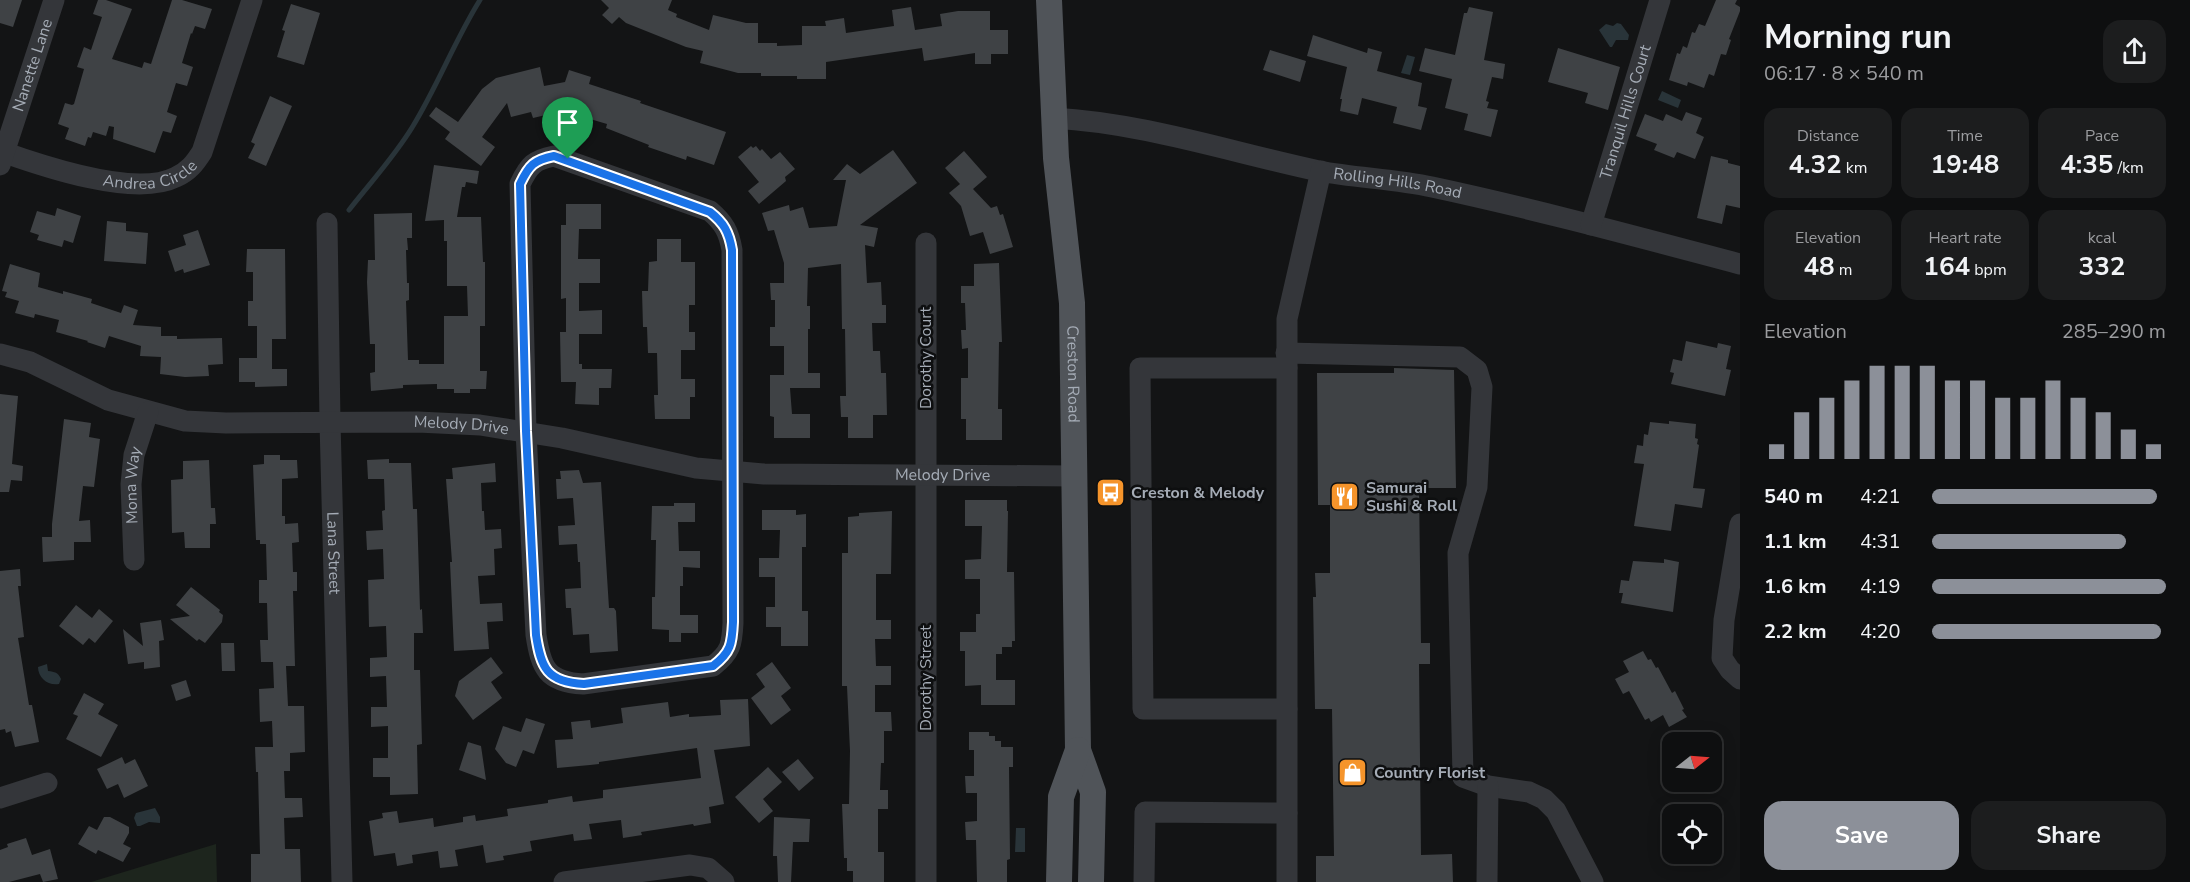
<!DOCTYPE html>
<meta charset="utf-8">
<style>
:root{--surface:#0e0f10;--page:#1c1d1e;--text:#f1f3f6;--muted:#9b9c9f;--line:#2e2f30;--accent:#8c9099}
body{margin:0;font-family:"Nunito Sans",sans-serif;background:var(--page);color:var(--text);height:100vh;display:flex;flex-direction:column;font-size:22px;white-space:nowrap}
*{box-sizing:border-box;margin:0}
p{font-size:20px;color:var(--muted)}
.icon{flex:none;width:33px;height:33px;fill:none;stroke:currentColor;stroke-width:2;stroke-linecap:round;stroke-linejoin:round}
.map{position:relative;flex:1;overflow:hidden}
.panel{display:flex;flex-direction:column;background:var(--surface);width:450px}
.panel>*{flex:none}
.needle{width:39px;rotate:73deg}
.tools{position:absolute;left:1662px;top:732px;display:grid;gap:12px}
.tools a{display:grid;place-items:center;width:60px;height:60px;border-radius:12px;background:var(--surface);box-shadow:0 3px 15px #0003,0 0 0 2px var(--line);font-size:30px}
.pin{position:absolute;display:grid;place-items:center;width:51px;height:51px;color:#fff;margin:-62px -26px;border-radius:50% 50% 50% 0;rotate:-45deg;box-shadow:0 0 6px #0007}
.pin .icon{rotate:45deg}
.round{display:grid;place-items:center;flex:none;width:63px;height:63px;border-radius:18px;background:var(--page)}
.overview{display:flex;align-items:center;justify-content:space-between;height:102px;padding:0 24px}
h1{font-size:33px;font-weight:700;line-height:45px}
.figures{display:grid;grid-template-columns:repeat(3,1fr);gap:9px;height:102px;padding:6px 24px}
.figures div{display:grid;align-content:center;border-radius:15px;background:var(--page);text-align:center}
.figures b{font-size:26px;font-weight:700}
.figures small{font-size:16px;font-weight:400}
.figures p{font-size:16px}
.chart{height:168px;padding:12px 24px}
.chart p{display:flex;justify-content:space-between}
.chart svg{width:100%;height:108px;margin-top:6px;stroke:var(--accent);stroke-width:6}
.primary-button{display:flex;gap:12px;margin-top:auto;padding:12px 24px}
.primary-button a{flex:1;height:69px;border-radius:18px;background:var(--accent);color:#fff;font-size:24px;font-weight:700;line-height:69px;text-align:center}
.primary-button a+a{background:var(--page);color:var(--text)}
ul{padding:0 24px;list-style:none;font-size:20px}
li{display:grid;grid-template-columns:96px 72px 1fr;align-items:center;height:45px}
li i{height:15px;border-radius:8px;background:var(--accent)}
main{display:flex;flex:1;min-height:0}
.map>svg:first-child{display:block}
</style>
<main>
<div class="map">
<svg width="1740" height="882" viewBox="0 0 1740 882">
<rect width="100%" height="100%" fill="#131415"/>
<path fill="#1d251d" d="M216 844 217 882H91Z"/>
<path fill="#293439" d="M1617 23 1621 24 1629 35 1628 40H1616L1612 47H1610L1599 30 1606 24 1613 26Z
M1407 55 1415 57 1410 75 1401 73Z
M1662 91 1681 100 1678 108 1658 100Z
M47 664 48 671C55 672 58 672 61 679L59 684C48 686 38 678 38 667Z
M155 808 160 817V823L149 822 140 826H137L134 818 136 813Z
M1016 828H1025V852H1015Z"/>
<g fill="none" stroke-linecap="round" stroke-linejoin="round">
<path stroke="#293439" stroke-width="5" d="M349 210C370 183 395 156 413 126 438 85 455 40 480 0"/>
</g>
<path fill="#3f4245" d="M0 0H22L13 27 0 23Z
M98 0H106L132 9 112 59 142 68 144 62 151 64 172 0H182L212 9 205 29 195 26 192 34 191 33 182 63 193 67 187 86 176 83 167 112 177 116 171 133 163 131 155 153 113 139 114 127 109 126 106 136 93 132 91 138 88 137 85 146 65 139 69 128 58 124 65 103 72 105 74 104 84 69 77 67 84 47 91 50 102 17 93 14Z
M601 0H672L668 10 677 14 676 17 709 30 713 15 746 23H758V43H777V46L802 45V26H826L825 21 844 18 846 33 894 26 892 10 911 7 915 30 942 26 940 14 958 11H990V30H1008V54H991V64H975V53L924 61 922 48 826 62V79H797V76H761V73H738L700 63 703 51 686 47 626 23 619 17 612 24 602 15 609 8Z
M1716 0H1737L1735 4 1740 7V11L1729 39 1731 40 1726 55 1721 54 1714 76 1709 74 1704 88 1688 82 1687 86 1669 80 1677 53 1680 54 1683 46 1687 48 1692 32 1695 33 1699 24 1705 26Z
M291 4 320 13 304 65 277 57 285 31 282 30Z
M1469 7 1493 12 1484 60 1505 64 1503 79 1492 77 1486 101 1489 102 1487 108 1498 110 1491 137 1464 130 1468 114 1445 108 1452 79 1419 71 1425 48 1455 55 1464 13H1467Z
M1313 35 1367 53 1368 48 1382 52 1377 71 1422 83 1418 106 1427 108 1421 130 1393 123 1397 107 1362 98 1358 115 1340 111 1342 99H1340L1347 67 1307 56Z
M1558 48 1620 67 1608 110 1585 103 1588 93 1548 82Z
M1270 50 1306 61 1300 82 1263 70Z
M540 67 544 86 565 82 569 70 591 77 589 84 641 101 640 103 726 132 714 165 687 156 686 160 648 147 649 145 606 128 607 124 563 111 533 118 531 112 511 117 507 103 482 137 495 147 481 166 445 139 450 132 429 116 436 107 458 122 482 89 496 78Z
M270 96 292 106 266 166 248 158 255 144 251 142Z
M1686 112 1702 118 1696 133 1704 137 1695 159 1677 152 1674 158 1654 150 1657 144 1636 136 1645 114 1663 121 1666 114 1682 121Z
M751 146 753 148 756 146 760 151 762 149 771 159 780 152 795 169 785 177 786 181 759 204 748 191 759 182 738 157Z
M893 150 917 183 860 225 878 228 874 247 865 245 867 283 881 282 882 305H886V323H872L873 351H880L881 373H886L887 415H873V438H848V417H841L840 396H846L845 329H842L841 264 808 268 807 306H810V329H808V373H820V388H790L792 414H810V438H774V417L770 416V375H784V346H770V327H775V300H771L770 283H784V263L774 230 768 231 762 213 789 205 790 211 803 207 809 228 837 226 846 180H833L847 164 860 174Z
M964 151 987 177 973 189 991 208 997 206 1000 215 1003 214 1013 247 990 254 983 232 970 236 961 206 949 193 960 184 945 168Z
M1711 156 1728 160V163L1740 166V208L1726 205 1722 224 1697 218Z
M434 165 479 171 477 184 466 182 465 187H462L457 217H481L483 262H485V326H480V371H487L486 389H470V393H454V389H437V384L403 385V388L371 391 370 373 375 372V344H370L367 282 368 260H375L374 214 412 213V238H407L408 250H406L407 283H409V300L406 301 408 360H419V364H444V316H468L467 286H447V241H444V220L425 221Z
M566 204H601V229H579L578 259H600V283H579V311L602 310V334H579V364H582V369H612L611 388H599V405L575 404 576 382H561L560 332H566V298L561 299V225H566Z
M57 208 81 216 73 243 64 240 62 247 37 240 39 235 30 232 37 211 55 216Z
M107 221 126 223V231L148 233 146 264 104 261Z
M198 230 210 265 184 273 183 269 175 272 168 251 186 245 183 235Z
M657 239H681V262H695V305H689V332H695V350H681V379H695V397H690V419H655L654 395H658L657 353H648L647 327H643L642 291H648L649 262 657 261Z
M247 249H285L286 339H272V369H287V386L255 387V382H239V358H257V326H248V301H253V272H246Z
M999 263 1002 342H999L998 409H1002V440H966V419H961V378H968V348L962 349 961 330H966L965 303H961V286H974V264Z
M10 264 40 273 38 287 63 294V291L92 299 91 303 121 313 124 305 138 310 133 325 161 327V336H177V339L222 338 223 364 208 365 209 376 185 377 160 374 161 357 140 356 141 346 109 336 105 348 87 342 88 341 56 332 59 320 35 314 34 318 15 313 19 301 5 297 7 292 2 291Z
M1686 341 1717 348 1718 343 1731 346 1726 369 1731 370 1725 396 1671 384 1674 373 1670 372 1673 359 1682 361Z
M1394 368 1454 370 1456 488H1419L1421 643H1430V664H1419L1421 855 1452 854 1453 882H1316V856H1334L1332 709H1315L1313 597H1316L1315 573H1330V505H1318L1317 373H1394Z
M0 394 18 396 12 464 23 466 22 481 11 480 9 492H0Z
M64 419 91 423 89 437 100 439 94 487 83 486 79 521 90 520 91 542H74V560L43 562 42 537H52V524Z
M1669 421 1696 424 1695 438 1698 439 1697 444 1699 445 1693 488 1705 489 1702 508 1675 504 1671 531 1634 526 1644 464 1634 463 1637 445 1643 446 1644 434 1648 435 1650 422 1669 424Z
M264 455H280V460H297L298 478 282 479V516H285V524L298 523 299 542 292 543 293 572H297V591H293L295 666H286L288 706H304L305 752 290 753V771H284L285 798H302L303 817 284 818 285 849H300L301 882H251V854H260L258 772H256L255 747H273L272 721 260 722 259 689 274 688 273 662H261L260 640H268L267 603H259V580H267L266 544H260V540H256L253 465 264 464Z
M389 459V463H411L413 509H417L420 610 422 609 423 633H414V670H420L422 744 417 745 418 794 390 795V777H373V758H388V726L371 727V707H387L386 676 370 677V658L387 657 386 626 369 627 368 580 384 579 383 549 367 550 366 531 383 530 382 511 385 510 384 479H368L367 460Z
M209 460 211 508H215L216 524H210V548H185L184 532 172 533 171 480 183 479V461Z
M495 463 496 482 481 483 482 511H484L485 530 501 529 502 548 494 549 495 575 478 576 480 604 502 603 503 621 487 622 489 649 454 651 450 562H452L446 479H453L452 468Z
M579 470 583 483 601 482 609 608H614L616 611 618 651 590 653 589 634 573 635 571 608H566L565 589 581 588 580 562H578L577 544 559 545 558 526 575 525 573 498 557 499 556 479H561L560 471Z
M965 500H1007V511H1008L1007 572H1014L1015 641H1012V647H1002V654H996V680H1015V705H981V685L965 686V651H960V632H976V614H980V579H965V560L981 559 982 526H965Z
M674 503H695V522H678L679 551H700V568L683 567V586H680V615H698V633H681V642H669V630L652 629V597H655L656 540H651L652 506H674Z
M762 510H796V515L806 514V547H802V611H808V646H781V627H766V607H775V577H759V558H779L780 530H762Z
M892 511 891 574H876V620H891V639H875L876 666H891V685H875V712H891L892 731H884V763H881L880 790H888V809H878V852H884V882H853V871H847V858H844L843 828 842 804H849L850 751 847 686H842V553H848V517L859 516V513Z
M1664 559 1679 562 1673 612 1621 603 1623 593H1619L1621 580 1629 581 1633 561 1664 563Z
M20 569 21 586H18L24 637 18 638 29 705H32L39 742 15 747 11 731 6 733 5 729 0 730V571Z
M191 587 220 610 219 612 223 615 222 622 205 643 199 639 197 641 170 619 190 616 176 605Z
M76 605 92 618 99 609 113 621 95 643 89 638 83 645 59 626Z
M161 620 164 640 159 641 160 667 144 669V662L128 664 123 629 143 646 140 623Z
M221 643H234L235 671H222Z
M1643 651 1648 660 1651 659 1656 668 1658 667 1672 693 1675 691 1684 709 1682 710 1687 717 1669 727 1663 715 1651 722 1649 718 1645 720 1629 691 1623 694 1615 679 1629 672 1623 661Z
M491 657 503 673 491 682 502 698 473 720 455 696 459 681Z
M772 662 791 688 781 696 791 710 771 725 751 698 765 687 756 674Z
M186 680 191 696 176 701 171 685Z
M84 693 104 704 98 714 118 725 101 757 66 739 78 716 73 714Z
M748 699 750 746 714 750 724 804 709 807 711 823 694 826 693 824 641 832 642 835 623 838 621 820 589 824 592 839 574 841 573 834 530 841 532 851 503 856 504 860 486 863 483 845 455 850 458 866 440 868 438 851 412 855 413 863 397 866 395 853 374 856 369 821 383 818 382 813 397 811 399 823 433 818 434 827 463 822V817L475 815 476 821 508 816 507 809 548 803V800L572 796 573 802 603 798V790L701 778 697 748 599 762V764L590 765 557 768 555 740 573 739 571 722 590 720 591 728 623 723 621 708 668 702 670 717 689 714V717L721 715 720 700Z
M526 718 545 724 534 754 523 750 516 767 506 763 495 749 503 726 521 732Z
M969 732H989V736H995V741H1001V747H1013V767H1009L1010 859 1007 860V882H977L976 840H966L965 822 977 821V793H966L965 776H974V750H969Z
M468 742 481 746 486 780 459 770Z
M122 757 125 764 135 759 148 786 124 798 118 784 107 789 97 769Z
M798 759 814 778 799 791 782 772Z
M768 767 782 782 763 799 773 811 759 823 735 797Z
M104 817H110L129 827V833L123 844 131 848 123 862 98 850 96 854 78 844 89 826 97 830Z
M774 817 810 819 809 842H793L791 882H778L777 856H773Z
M26 838 32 855 50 849 58 879 43 882 40 874 9 882H0V850L8 847 7 844Z"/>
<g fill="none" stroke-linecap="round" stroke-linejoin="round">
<g stroke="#34363a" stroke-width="21">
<path id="s1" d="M1053 118C1144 123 1230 152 1319 171 1356 178 1395 179 1432 187 1535 209 1638 237 1740 264"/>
<path id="s2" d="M0 151C42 166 135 198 176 177 189 171 195 163 202 152L252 0"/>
<path d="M554 156 710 211C724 223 729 232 732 250L733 623C732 644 731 652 713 666L583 684C547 682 541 668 536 635L526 431 520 184C529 165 534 160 554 156Z"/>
<path id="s3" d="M0 165 54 0"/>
<path id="s4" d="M327 223 330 422 342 882"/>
<path id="s5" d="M1591 225 1660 0"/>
<path d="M926 243V882"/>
<path d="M1286 353 1460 357 1477 370 1482 387 1477 487 1458 553 1463 777 1488 786 1529 792 1544 799 1556 811 1593 882"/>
<path id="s6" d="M0 354 30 362 108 400 185 421 226 423 418 422 480 425 562 438 696 468 764 474 1076 476"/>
<path d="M1287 368H1140L1143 709H1287"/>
<path d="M1740 524 1724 620 1722 658 1730 670 1740 679"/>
<path id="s7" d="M134 560 131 484 134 455 148 412"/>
<path d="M0 798 47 783"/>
<path d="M564 882 690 865 708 868 724 882"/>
<path d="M1144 882 1145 812 1287 813"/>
<path d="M1287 882V319L1321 171"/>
<path d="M1487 882 1488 786"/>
</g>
<g stroke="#505459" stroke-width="26">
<path id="s8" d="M1049 0 1056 158 1072 303 1078 750 1093 792 1091 882"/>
<path d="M1059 882 1061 797 1078 750"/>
</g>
</g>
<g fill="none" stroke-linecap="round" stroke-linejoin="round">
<defs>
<path id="route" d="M554 156 710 212C724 223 729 232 732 250L733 622C732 644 731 652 713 666L584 684C547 682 541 668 536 635L526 431 520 184C529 165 534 160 554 156Z"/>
</defs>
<use href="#route" stroke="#fff" stroke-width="12"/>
<use href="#route" stroke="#1a73e8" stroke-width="8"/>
</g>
<defs>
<symbol id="bus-square" viewBox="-11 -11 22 22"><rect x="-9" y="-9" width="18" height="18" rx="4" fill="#f5942b" stroke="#0e0f10"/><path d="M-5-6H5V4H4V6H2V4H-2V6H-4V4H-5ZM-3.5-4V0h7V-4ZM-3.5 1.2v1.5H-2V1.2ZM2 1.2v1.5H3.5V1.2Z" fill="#fff"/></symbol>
<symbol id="restaurant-square" viewBox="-11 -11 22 22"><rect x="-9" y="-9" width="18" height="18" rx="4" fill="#f5942b" stroke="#0e0f10"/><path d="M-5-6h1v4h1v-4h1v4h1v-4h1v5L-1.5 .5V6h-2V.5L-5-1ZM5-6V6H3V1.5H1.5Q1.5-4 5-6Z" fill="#fff"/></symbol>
<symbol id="shop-square" viewBox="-11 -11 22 22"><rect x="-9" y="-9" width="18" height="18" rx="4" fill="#f5942b" stroke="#0e0f10"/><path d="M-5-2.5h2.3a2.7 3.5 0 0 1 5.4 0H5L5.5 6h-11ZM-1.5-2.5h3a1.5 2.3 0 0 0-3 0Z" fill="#fff"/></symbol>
</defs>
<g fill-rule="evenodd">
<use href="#bus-square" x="1094" y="476" width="33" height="33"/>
<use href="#restaurant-square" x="1328" y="480" width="33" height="33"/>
<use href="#shop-square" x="1336" y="756" width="33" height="33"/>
</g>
<g text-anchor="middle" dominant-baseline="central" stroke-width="5" stroke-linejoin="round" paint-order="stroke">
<g font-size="16" fill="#a5acb6" stroke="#0e0f10">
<text stroke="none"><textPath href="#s3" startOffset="105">Nanette Lane</textPath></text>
<text stroke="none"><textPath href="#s5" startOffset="118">Tranquil Hills Court</textPath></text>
<text stroke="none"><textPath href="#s2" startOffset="156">Andrea Circle</textPath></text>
<text stroke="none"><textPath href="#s1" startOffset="351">Rolling Hills Road</textPath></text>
<text transform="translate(926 358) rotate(-90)">Dorothy Court</text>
<text stroke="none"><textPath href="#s8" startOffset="375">Creston Road</textPath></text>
<text stroke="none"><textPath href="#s6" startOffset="474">Melody Drive</textPath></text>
<text stroke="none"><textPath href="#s6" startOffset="960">Melody Drive</textPath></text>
<text stroke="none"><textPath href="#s7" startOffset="75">Mona Way</textPath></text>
<text stroke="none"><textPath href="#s4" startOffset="330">Lana Street</textPath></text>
<text transform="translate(926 678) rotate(-90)">Dorothy Street</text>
</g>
<g font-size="16" font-weight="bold" fill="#a5acb6" stroke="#0e0f10" text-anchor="start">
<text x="1366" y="488">Samurai<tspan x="1366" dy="18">Sushi &amp; Roll</tspan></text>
<text x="1131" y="493">Creston &amp; Melody</text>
<text x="1374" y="773">Country Florist</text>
</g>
</g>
</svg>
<div class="tools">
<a><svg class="needle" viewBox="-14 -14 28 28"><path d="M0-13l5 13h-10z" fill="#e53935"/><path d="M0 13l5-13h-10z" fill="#9b9c9f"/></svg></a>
<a><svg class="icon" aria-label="locate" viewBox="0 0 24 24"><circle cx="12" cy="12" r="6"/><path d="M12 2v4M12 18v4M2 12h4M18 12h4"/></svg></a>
</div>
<div class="pin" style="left:568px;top:159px;background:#1e9e55"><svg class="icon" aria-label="arrive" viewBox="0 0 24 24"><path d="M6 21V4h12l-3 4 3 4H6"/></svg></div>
</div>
<section class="panel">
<div class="overview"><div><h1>Morning run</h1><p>06:17 · 8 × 540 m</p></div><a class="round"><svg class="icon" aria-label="share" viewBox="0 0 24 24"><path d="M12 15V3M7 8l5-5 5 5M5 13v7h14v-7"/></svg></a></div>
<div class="figures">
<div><p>Distance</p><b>4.32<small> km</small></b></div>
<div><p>Time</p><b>19:48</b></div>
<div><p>Pace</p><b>4:35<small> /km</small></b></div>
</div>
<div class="figures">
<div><p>Elevation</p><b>48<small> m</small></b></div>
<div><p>Heart rate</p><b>164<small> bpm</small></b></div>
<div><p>kcal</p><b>332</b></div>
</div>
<div class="chart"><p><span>Elevation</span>285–290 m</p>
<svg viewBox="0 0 160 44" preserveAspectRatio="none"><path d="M5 44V38M15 44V25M25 44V19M35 44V12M45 44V6M55 44V6M65 44V6M75 44V12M85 44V12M95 44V19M105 44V19M115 44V12M125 44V19M135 44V25M145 44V32M155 44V38"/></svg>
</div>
<ul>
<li><b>540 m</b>4:21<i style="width:96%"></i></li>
<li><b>1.1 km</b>4:31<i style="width:83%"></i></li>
<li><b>1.6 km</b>4:19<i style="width:100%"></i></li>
<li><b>2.2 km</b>4:20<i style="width:98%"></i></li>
</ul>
<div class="primary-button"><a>Save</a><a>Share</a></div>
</section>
</main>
